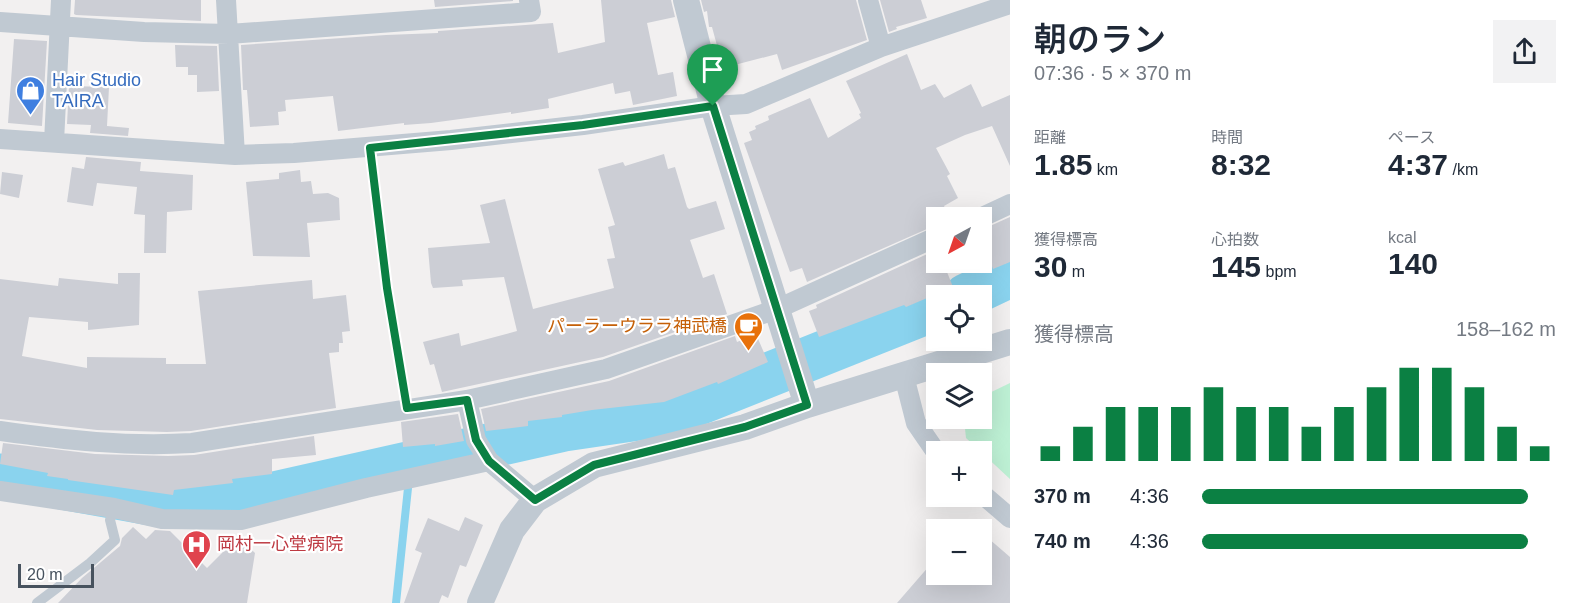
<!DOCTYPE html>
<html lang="ja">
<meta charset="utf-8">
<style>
:root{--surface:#fff;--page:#f2f2f3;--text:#1f2937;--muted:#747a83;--accent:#0b8043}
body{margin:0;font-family:Arial,"Noto Sans JP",sans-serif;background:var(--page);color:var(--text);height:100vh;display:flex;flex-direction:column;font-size:22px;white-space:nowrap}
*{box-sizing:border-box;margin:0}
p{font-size:20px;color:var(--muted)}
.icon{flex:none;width:33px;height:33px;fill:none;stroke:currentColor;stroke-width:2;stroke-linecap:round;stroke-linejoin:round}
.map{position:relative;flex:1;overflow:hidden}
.drawer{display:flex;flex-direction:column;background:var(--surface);width:570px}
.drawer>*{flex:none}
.needle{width:39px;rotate:220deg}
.tools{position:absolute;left:926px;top:207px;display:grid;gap:12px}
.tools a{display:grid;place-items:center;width:66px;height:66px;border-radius:0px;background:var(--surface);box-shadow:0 6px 24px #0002;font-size:30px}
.scale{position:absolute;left:18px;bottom:15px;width:76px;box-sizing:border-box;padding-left:6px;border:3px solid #47525e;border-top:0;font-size:16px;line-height:21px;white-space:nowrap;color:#47525e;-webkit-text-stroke:4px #fff;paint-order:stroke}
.pin{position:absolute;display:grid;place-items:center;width:51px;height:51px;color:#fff;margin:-62px -26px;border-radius:50% 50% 50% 0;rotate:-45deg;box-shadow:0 0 6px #0007}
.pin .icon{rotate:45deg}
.round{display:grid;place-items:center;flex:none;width:63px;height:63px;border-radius:0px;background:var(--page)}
.headline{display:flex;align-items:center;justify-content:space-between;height:102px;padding:0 24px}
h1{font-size:33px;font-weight:600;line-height:45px}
.metrics{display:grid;grid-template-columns:repeat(3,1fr);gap:9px;height:102px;padding:6px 24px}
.metrics div{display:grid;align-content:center}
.metrics b{font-size:30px;font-weight:600}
.metrics small{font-size:16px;font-weight:400}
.metrics p{font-size:16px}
.chart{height:168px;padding:12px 24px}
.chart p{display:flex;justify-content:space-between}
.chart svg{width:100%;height:108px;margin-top:6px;stroke:var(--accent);stroke-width:6}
ul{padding:0 24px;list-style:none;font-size:20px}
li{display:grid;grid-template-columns:96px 72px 1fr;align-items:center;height:45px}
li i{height:15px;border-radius:8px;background:var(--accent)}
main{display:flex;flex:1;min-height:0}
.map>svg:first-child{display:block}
</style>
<main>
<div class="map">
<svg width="1010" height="603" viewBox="0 0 1010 603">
<rect width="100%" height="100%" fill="#f2f0f0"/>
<path fill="#bef1d5" d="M1010 383V479L966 438 964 419 981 418V397Z"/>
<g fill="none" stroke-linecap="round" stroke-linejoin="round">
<path stroke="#8ad3ee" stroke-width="8" d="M406 464 407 472
M396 603 408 488"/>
<path stroke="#8ad3ee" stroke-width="45" d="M966 296 1010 275
M0 476 162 505 261 497 564 429 673 413 936 308"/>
</g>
<path fill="#ccced5" d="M75 0H201V21L76 15 74 14Z
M434 0H513V1L435 7Z
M601 0H671L675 17 647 23 658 75 673 72 677 96 633 105 630 91 615 94 613 83 548 99 549 108 511 114V112L431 123 404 125V123L338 131 333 96 285 100 286 111 278 112 279 125 250 127 247 90H243L241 45 386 35 438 33V31L553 23 558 53 605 42Z
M701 0H856L867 40 782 70 777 54 723 68 712 27H709L707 11 704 12Z
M880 0H921L927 18 896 27 897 29 889 32Z
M14 39 47 41 42 126 8 123Z
M175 45 217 46 219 91 197 92V75H188V67H176Z
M907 54 921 90 935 84 944 98 971 84 982 107 1010 95V166L992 126 965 135 936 148 950 174 947 176 958 198 944 206 950 218H936V225L807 282 802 268 790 272 744 143 752 140 749 132 756 129 755 126 769 120 768 116 810 98 828 138 861 118 859 114 861 113 846 81Z
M69 86 109 87 107 126 129 128 128 136 90 133 91 125 67 124Z
M664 154 668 169 675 167 687 207 689 209 716 201 725 229 690 240 703 278 714 274 727 314 603 357 442 392 434 364 430 365 423 342 459 333 461 346 517 331 504 277 462 280 463 286 433 288 431 283 428 248 490 243 480 205 505 199 533 309 614 288 607 259 615 258 608 227 615 225 598 169 623 162 625 166Z
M86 157 141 162 140 171 193 175 192 210 167 212 166 253H144L145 215 134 214 137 187 97 183 93 206 67 202 72 167 84 169Z
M300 170 301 182 311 181 313 194 328 193 339 198 340 220 307 223 310 257 253 256 246 182 279 179V173Z
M2 172 23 175 19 198 0 194Z
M1010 217V262L993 269 981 240V230Z
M936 250V262H943L953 287 906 307 904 305 819 337 809 311 817 308 816 305Z
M118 273H140L139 325 88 330V322L29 317 22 356 87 368V357L166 358V364H206L198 291 312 280 313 299 346 295 350 331 342 332 343 343H339V352L329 353 336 408 191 431 167 432 97 430 0 419V279L58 286 59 278 118 284Z
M756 334 768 362 718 384 717 382 664 402 592 410 562 415V417L528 421V426L486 431 481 409 609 381 735 336 737 342Z
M458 414 464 441 435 446V444L403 447 401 422Z
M314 436 316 455 272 459V474L232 479 233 483 174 490 173 495 68 480V479L47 476 48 473 0 464 3 443 95 454 168 456 194 455Z
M465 517 483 525 466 567 460 565 448 598 442 595 439 603H404L422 553 415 550 428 518 459 531Z
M133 527 146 539 155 530 170 531 207 568 238 537 255 553 247 603H58L82 578 120 546 122 538Z
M981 532 1010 557V603H897L930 565 936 570V574H981Z"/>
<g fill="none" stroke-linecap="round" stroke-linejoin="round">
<path stroke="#c0c9d2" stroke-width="10" d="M370 148 387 288 407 408
M37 603 90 563 115 540 110 520 114 508"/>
<path stroke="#c0c9d2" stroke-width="20" d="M226 0 235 155
M0 22 144 32 229 34 531 12 529 0
M881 47 1010 4
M0 139 235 155 294 153 451 140 583 125 713 106 746 104 881 47 868 0
M54 142 61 0
M980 218 1010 204
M904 376 916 423 936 452
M467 400 476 440 489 461 535 500
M0 431C64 440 127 447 192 443L467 400 606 369 777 309 936 237
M0 491 114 508 162 519 241 520 366 488 489 461
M981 493 1010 518"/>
<path stroke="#c0c9d2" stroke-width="26" d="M686 0 713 106 807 405
M480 603 512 530 535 500 594 465 745 427 807 405 1010 342"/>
</g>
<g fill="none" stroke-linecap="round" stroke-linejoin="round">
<defs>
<path id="route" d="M713 106 807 405 745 427 594 465 535 500 489 461 476 440 467 400 407 408 387 288 370 148 583 125Z"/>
</defs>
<use href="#route" stroke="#fff" stroke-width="12"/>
<use href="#route" stroke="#0b8043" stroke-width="8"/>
</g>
<defs>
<symbol id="shop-pin" viewBox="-11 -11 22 30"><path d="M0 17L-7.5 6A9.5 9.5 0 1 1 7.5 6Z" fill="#3f7fe0" stroke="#fff"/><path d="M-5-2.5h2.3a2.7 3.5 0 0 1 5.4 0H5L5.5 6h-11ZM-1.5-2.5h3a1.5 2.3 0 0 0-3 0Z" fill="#fff"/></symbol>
<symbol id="cafe-pin" viewBox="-11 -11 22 30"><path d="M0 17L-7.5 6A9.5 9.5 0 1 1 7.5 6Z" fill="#e8710a" stroke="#fff"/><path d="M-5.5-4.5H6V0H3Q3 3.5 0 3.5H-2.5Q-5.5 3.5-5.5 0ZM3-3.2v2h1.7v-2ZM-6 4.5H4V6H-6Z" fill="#fff"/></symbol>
<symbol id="hospital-pin" viewBox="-11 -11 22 30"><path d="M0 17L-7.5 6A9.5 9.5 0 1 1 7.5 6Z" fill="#e0444e" stroke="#fff"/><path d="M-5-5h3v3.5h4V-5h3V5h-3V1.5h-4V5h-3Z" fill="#fff"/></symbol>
</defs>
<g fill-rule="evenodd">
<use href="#shop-pin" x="14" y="74" width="33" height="45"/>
<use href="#cafe-pin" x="732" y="310" width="33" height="45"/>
<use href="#hospital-pin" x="180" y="528" width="33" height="45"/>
</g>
<g text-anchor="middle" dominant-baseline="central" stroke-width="4.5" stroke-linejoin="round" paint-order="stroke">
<g font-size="18" fill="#366cbe" stroke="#fff" text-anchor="start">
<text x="52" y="80">Hair Studio<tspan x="52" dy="21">TAIRA</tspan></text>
</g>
<g font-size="18" fill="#c56008" stroke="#fff" text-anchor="end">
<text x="727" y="326">パーラーウララ神武橋</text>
</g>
<g font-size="18" fill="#be3a42" stroke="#fff" text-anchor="start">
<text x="217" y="544">岡村一心堂病院</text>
</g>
</g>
</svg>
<div class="tools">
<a><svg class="needle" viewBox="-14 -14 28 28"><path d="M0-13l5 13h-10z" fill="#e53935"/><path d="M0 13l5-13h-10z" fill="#747a83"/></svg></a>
<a><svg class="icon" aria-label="locate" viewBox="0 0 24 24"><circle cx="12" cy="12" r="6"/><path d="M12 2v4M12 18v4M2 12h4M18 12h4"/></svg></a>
<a><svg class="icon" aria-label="layers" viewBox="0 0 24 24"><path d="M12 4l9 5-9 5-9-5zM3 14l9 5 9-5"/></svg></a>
<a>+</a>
<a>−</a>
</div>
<div class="scale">20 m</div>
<div class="pin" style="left:713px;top:106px;background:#1e9e55"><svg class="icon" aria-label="arrive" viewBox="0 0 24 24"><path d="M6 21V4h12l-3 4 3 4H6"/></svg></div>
</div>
<section class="drawer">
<div class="headline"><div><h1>朝のラン</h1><p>07:36 · 5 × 370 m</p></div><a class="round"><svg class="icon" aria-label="share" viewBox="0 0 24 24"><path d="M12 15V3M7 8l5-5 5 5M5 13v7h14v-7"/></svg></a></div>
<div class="metrics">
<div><p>距離</p><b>1.85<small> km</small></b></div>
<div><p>時間</p><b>8:32</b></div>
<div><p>ペース</p><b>4:37<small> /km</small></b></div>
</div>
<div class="metrics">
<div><p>獲得標高</p><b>30<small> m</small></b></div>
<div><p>心拍数</p><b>145<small> bpm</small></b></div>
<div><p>kcal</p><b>140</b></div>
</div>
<div class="chart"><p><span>獲得標高</span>158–162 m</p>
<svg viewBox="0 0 160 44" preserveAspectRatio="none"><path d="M5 44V38M15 44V30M25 44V22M35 44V22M45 44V22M55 44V14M65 44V22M75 44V22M85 44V30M95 44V22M105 44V14M115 44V6M125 44V6M135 44V14M145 44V30M155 44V38"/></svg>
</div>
<ul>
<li><b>370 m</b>4:36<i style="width:92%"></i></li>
<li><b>740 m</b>4:36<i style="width:92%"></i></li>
</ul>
</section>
</main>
